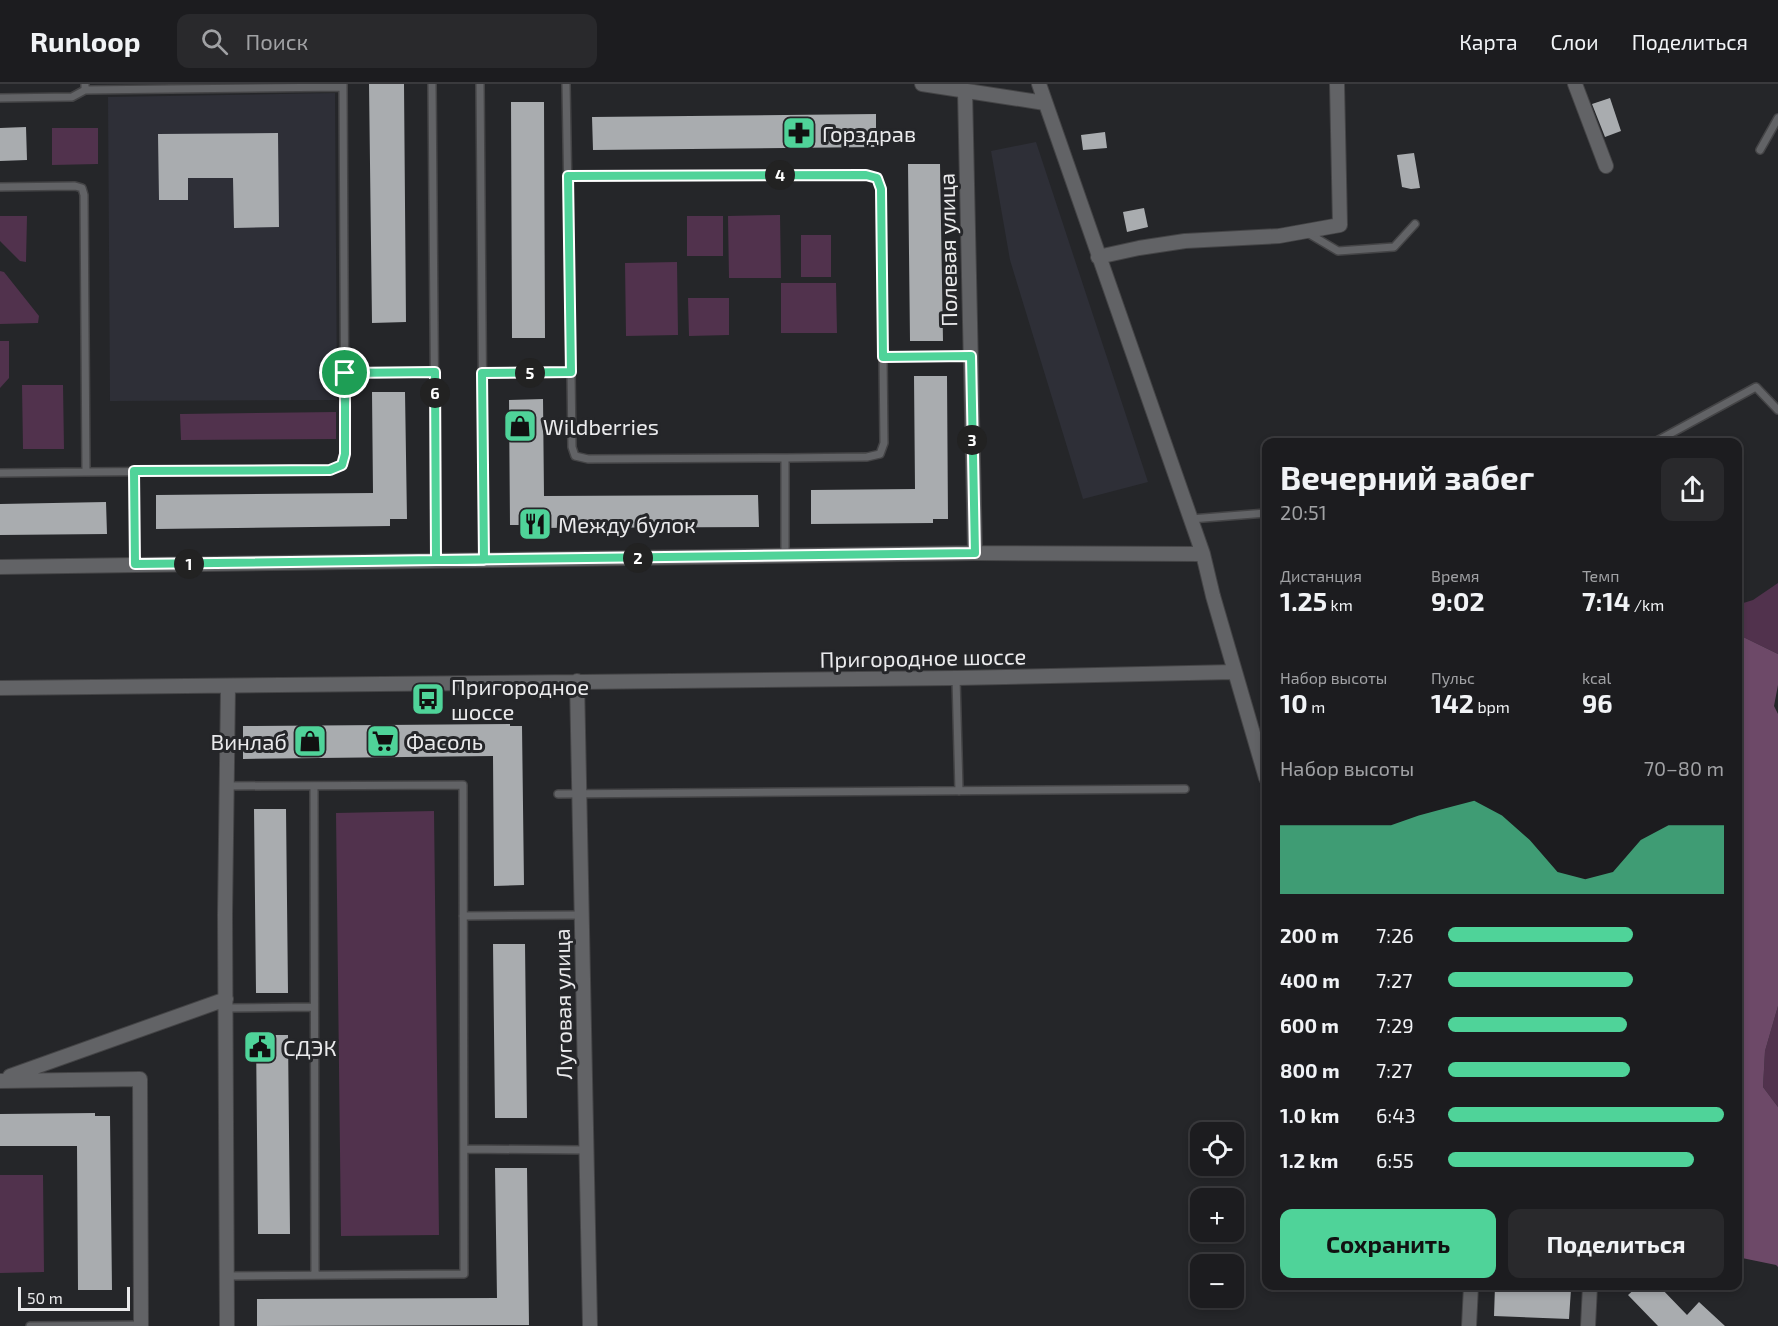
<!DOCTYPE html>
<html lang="ru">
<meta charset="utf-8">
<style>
:root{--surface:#1c1c1f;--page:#29292c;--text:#f1f3f6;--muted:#a0a1a4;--line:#3a3a3d;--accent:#4fd399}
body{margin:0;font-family:"Exo 2",sans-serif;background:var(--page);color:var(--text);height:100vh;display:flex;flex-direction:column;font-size:22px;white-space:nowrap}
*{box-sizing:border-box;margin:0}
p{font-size:20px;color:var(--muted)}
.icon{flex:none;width:33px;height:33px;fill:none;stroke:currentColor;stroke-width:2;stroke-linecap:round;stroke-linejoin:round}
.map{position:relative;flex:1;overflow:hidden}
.sheet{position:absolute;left:1262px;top:354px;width:480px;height:852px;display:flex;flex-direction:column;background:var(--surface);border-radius:12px;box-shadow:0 3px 9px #0003,0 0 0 2px var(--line)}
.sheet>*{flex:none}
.fabs{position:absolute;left:1190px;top:1038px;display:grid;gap:12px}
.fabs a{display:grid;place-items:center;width:54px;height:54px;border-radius:12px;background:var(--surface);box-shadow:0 3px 9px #0003,0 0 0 2px var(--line);font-size:30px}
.scale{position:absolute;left:18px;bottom:15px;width:112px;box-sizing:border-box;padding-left:6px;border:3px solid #eaeaec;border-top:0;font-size:16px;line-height:21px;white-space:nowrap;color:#eaeaec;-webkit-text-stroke:4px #252629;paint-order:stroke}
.pin{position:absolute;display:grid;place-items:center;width:51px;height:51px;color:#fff;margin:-26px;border:3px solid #fff;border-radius:50%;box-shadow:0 2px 6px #0007}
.km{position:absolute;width:30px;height:30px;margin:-15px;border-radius:50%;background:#222;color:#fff;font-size:16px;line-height:30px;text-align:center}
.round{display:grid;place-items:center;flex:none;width:63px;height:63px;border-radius:12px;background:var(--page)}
.summary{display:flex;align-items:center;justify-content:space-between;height:102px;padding:0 18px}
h1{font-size:33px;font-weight:700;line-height:45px}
.metrics{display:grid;grid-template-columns:repeat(3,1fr);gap:9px;height:102px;padding:6px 18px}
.metrics div{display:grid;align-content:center}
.metrics b{font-size:26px;font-weight:700}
.metrics small{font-size:16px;font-weight:400}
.metrics p{font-size:16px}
.chart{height:168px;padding:12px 18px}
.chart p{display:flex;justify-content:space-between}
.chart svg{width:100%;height:108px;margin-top:6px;fill:var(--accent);opacity:.7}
.action{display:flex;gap:12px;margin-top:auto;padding:12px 18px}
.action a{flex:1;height:69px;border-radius:12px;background:var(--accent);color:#111;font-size:24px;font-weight:700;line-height:69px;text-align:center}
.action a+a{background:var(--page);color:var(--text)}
ul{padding:0 18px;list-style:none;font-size:20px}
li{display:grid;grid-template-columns:96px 72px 1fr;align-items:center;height:45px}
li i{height:15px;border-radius:8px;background:var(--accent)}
header{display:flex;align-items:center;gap:36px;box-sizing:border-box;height:84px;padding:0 30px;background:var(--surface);border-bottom:2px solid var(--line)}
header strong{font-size:28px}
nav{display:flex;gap:33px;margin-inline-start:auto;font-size:21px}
.search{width:420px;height:54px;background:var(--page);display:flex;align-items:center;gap:15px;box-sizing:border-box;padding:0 21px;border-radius:12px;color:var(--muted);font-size:22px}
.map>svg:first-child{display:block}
</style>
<header>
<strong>Runloop</strong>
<div class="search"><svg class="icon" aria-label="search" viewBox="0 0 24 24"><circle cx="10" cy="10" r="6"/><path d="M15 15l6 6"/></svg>Поиск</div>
<nav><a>Карта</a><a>Слои</a><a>Поделиться</a></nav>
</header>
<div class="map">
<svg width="1778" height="1242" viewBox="0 0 1778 1242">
<rect width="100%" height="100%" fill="#252629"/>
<path fill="#2e2f37" d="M335 9 337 316 110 317 108 13Z
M1036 58 1148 398 1083 415 1010 176 991 67Z"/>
<path fill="#51324d" d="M52 44H98V80L52 81Z
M780 131 781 194H729L728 132Z
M0 132H27L26 178 20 177 0 157Z
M687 132H723V172H687Z
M801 151H831V193H801Z
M677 178 678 251 626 252 625 179Z
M0 187 4 188 39 232 38 239 0 240Z
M781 199H836L837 249H781Z
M688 214H729V251L689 252Z
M0 257H9V294L0 304Z
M22 301H63L64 365H23Z
M336 328V355L181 356 180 330Z
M1778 499V570L1737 550V521L1753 516Z
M434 727 439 1151 341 1152 336 729Z
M1778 922V1023L1763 1003 1765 967Z
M0 1091H43L44 1188 0 1189Z"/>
<path fill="#6d4968" d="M1737 550 1778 570V601L1774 622 1778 630V922L1765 967 1763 1003 1778 1023V1183L1776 1181 1742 1174 1737 1175Z"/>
<path fill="#a9acaf" d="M369 0H404L406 238 372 239Z
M1610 14 1621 47 1605 53 1592 20Z
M511 18H544L545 254H512Z
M876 30V63L593 66 592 33Z
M26 43 27 76 0 77V44Z
M1105 48 1107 64 1083 66 1081 51Z
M278 49 279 143 234 144 233 94H188V116H159L158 50Z
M1414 69 1420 104 1411 105 1402 103 1397 71Z
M908 80H940L943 257H910Z
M1144 124 1148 143 1127 148 1123 128Z
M914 292H947L948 435H933V439L811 440V406L915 405Z
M372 308H405L407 435H390V442L156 445V411L373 409Z
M543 315 544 412 758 411 759 443 526 444V441H510L509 316Z
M106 418 107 450 0 451V420Z
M510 640V642H522L524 801 494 802 493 672 243 675V642Z
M254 725H286L288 909H256Z
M493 860H525L527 1034H495Z
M256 951H288L290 1150H258Z
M95 1029V1032H110L112 1206H78L77 1062H0V1030Z
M495 1084H527L529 1241 257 1242V1215L497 1214Z
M1495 1202 1571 1205 1569 1235 1494 1232Z
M1638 1202H1659L1687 1231 1699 1218 1725 1242H1658L1628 1211Z"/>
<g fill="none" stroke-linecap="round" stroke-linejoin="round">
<defs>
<path id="service" d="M432 0 436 476
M480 0 484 476
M85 6 343 3V0
M0 14 72 13 85 6V0
M1760 66 1778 34
M568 92 866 91 877 94 881 105 883 273
M0 103 75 102 82 104 84 111 86 388 0 389
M1306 148 1338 167 1394 163 1415 140
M571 288 572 363 575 372 588 375 785 374V472
M345 289 435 288
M482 289 571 288 566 0
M1655 358 1756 303 1778 326
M785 374 867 373 880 370 884 359 883 273 971 272
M134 387 135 480
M86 388 330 386 342 381 345 370 343 3
M1191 435 1266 429
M956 594 959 707
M226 702 463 701 464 1190 227 1192
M314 702 315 1191
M558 710 1185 705
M463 832 582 831
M226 924 314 923
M464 1065 586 1066
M30 1242 141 1241"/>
<path id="minor" d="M922 0 1045 19
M1039 0 1203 470 1213 512 1266 694
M1575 0 1606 82
M965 7 975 469
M1098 173 1139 164 1185 157 1279 152 1340 141 1337 0
M0 483 975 469 1203 470
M577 597 590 1242
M0 604 956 594 1234 588
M10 992 226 915
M0 997 140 995 141 1242
M227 1242 225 831 228 603
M1469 1242 1471 1202
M1588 1242 1590 1202"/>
</defs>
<use href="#service" stroke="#444446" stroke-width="10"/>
<use href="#minor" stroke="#444446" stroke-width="16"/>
<use href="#service" stroke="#626366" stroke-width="7"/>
<use href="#minor" stroke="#626366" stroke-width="14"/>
</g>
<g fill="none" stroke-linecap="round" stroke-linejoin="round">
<defs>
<path id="route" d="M345 289V370L342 381 330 386 134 387 135 480 975 469 971 272 883 273 881 105 877 94 866 91 568 92 571 288 482 289 484 476H436L435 288 345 289"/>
</defs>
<use href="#route" stroke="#fff" stroke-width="12"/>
<use href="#route" stroke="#4fd399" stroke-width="8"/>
</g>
<defs>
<symbol id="pharmacy-square" viewBox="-11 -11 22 22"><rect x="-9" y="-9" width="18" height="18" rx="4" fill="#4fd399" stroke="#252629"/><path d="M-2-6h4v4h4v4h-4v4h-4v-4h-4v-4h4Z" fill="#111"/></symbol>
<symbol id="shop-square" viewBox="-11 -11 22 22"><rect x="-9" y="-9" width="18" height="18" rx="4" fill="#4fd399" stroke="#252629"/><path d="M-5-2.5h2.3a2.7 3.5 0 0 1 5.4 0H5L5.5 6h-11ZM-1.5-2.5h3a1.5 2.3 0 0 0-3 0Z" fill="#111"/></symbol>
<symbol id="restaurant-square" viewBox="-11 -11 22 22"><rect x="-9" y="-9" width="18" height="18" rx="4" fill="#4fd399" stroke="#252629"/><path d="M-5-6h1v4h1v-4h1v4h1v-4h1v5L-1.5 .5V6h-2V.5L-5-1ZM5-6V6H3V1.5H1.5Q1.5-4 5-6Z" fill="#111"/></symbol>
<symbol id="bus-square" viewBox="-11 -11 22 22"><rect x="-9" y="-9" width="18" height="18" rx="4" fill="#4fd399" stroke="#252629"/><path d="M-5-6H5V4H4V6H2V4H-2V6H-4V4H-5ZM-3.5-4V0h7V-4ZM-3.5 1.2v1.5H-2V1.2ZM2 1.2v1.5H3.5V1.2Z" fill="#111"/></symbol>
<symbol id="supermarket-square" viewBox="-11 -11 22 22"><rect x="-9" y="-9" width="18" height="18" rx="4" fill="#4fd399" stroke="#252629"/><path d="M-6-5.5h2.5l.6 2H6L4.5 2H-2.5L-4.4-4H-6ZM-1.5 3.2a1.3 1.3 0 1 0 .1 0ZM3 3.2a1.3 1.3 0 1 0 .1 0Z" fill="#111"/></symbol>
<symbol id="civic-square" viewBox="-11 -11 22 22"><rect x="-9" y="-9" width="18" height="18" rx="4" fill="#4fd399" stroke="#252629"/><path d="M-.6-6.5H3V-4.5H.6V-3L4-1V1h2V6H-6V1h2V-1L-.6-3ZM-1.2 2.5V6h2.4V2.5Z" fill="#111"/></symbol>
</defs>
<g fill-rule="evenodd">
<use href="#pharmacy-square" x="780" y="30" width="38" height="38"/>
<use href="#shop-square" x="501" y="323" width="38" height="38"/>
<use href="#restaurant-square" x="516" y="421" width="38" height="38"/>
<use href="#bus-square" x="409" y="596" width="38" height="38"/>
<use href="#shop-square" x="291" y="638" width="38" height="38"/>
<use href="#supermarket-square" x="364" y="638" width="38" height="38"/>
<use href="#civic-square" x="241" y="944" width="38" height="38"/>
</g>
<g text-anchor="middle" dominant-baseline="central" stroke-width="6" stroke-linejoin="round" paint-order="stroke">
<g font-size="22" fill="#eaeaec" stroke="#252629" text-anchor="start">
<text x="822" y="49">Горздрав</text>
<text x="543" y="342">Wildberries</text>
<text x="558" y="440">Между булок</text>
<text x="451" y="602">Пригородное<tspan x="451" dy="25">шоссе</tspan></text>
<text x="287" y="657" text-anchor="end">Винлаб</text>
<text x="406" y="657">Фасоль</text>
<text x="283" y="963">СДЭК</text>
</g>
<g font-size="22" fill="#eaeaec" stroke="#252629">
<text transform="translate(947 166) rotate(-91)">Полевая улица</text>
<text transform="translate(923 573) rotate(-1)">Пригородное шоссе</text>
<text transform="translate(562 920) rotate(-91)">Луговая улица</text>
</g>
</g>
</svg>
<div class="fabs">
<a><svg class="icon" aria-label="locate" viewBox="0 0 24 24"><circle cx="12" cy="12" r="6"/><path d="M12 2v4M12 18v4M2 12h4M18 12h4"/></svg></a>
<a>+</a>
<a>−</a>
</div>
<div class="scale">50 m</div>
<div class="pin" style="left:345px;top:289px;background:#1e9e55"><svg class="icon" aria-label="arrive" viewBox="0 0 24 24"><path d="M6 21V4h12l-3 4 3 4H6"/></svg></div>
<b class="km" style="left:189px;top:480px">1</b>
<b class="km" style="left:638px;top:474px">2</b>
<b class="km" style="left:972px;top:356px">3</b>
<b class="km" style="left:780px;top:91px">4</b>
<b class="km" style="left:530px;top:289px">5</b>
<b class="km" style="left:435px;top:309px">6</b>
<section class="sheet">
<div class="summary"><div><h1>Вечерний забег</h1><p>20:51</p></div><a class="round"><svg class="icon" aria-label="share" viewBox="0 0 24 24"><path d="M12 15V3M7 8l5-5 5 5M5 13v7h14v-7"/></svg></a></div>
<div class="metrics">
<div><p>Дистанция</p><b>1.25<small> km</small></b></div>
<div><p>Время</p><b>9:02</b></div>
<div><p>Темп</p><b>7:14<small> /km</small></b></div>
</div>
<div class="metrics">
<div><p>Набор высоты</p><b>10<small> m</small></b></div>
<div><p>Пульс</p><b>142<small> bpm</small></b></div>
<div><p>kcal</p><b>96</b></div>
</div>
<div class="chart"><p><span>Набор высоты</span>70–80 m</p>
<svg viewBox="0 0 160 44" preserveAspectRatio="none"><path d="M0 44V16L10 16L20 16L30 16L40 16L50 12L60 9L70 6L80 12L90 22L100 35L110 38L120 35L130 22L140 16L150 16L160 16V44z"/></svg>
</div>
<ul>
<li><b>200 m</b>7:26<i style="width:67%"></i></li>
<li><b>400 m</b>7:27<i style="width:67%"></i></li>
<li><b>600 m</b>7:29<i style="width:65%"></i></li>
<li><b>800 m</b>7:27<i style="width:66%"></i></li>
<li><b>1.0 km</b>6:43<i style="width:100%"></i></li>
<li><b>1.2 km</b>6:55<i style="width:89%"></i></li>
</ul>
<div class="action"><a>Сохранить</a><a>Поделиться</a></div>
</section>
</div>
